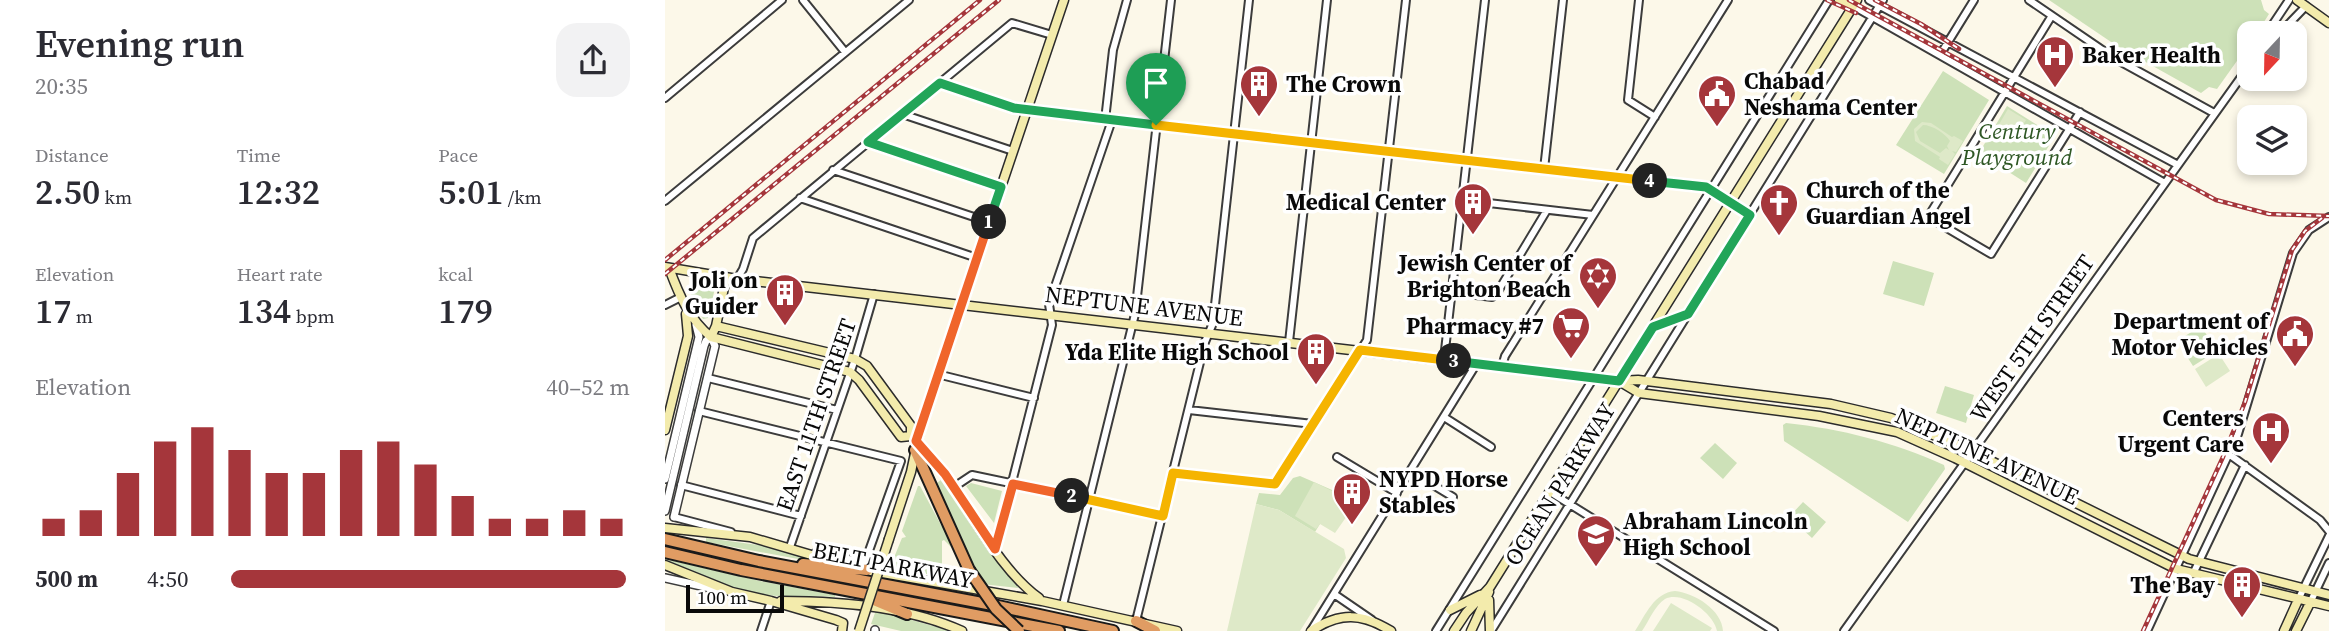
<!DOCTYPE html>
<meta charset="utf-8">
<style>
:root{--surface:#fff;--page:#f2f2f3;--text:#2b2b33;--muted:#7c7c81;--accent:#a5363b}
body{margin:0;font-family:"Source Serif 4",serif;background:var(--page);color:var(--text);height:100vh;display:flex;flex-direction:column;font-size:26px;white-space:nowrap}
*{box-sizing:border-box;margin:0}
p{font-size:23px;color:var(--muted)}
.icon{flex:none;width:38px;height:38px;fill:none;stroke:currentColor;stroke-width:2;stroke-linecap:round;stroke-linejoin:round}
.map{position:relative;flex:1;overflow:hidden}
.details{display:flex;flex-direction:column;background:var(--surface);width:665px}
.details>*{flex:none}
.needle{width:46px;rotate:202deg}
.buttons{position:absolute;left:1572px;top:21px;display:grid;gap:14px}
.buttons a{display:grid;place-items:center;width:70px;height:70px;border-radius:14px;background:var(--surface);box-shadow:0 4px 10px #0003;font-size:35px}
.scale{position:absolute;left:21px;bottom:18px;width:98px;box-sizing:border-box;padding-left:7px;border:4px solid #090909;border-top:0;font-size:19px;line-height:24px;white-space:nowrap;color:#090909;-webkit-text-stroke:5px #fff;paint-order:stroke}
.pin{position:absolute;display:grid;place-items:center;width:60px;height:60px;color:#fff;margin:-72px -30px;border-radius:50% 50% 50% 0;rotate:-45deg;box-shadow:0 0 7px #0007}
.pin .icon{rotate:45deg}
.km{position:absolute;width:35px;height:35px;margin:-18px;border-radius:50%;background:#222;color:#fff;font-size:19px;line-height:35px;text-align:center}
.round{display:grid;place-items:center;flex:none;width:74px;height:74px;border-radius:21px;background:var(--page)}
.head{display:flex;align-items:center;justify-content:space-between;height:119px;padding:0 35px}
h1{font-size:38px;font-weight:600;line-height:52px}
.stats{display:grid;grid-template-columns:repeat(3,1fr);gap:10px;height:119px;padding:7px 35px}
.stats div{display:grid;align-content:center}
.stats b{font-size:35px;font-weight:600}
.stats small{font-size:19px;font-weight:400}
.stats p{font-size:19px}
.chart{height:196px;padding:14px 35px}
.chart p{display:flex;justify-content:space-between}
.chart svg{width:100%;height:126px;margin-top:7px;stroke:var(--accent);stroke-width:6}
ul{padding:0 35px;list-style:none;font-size:23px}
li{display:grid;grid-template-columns:112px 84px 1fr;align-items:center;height:52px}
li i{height:18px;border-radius:9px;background:var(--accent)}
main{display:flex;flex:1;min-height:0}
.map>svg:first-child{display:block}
</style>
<main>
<section class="details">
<div class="head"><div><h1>Evening run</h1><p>20:35</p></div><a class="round"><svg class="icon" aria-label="share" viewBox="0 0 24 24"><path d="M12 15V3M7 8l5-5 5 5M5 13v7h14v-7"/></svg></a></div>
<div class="stats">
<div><p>Distance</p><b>2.50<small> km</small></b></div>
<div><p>Time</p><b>12:32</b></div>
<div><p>Pace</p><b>5:01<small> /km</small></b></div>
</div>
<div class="stats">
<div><p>Elevation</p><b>17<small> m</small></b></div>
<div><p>Heart rate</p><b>134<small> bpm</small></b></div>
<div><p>kcal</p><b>179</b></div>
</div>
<div class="chart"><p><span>Elevation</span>40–52 m</p>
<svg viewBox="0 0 160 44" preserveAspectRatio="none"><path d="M5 44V38M15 44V35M25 44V22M35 44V11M45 44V6M55 44V14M65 44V22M75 44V22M85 44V14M95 44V11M105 44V19M115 44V30M125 44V38M135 44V38M145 44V35M155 44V38"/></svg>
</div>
<ul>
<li><b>500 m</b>4:50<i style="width:99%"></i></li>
</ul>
</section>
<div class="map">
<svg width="1664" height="631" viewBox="0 0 1664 631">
<rect width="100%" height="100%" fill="#fcf8e9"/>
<path fill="#cde1b8" d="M1384 0H1596L1599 10 1604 14 1592 33H1584V44L1552 89 1544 87 1536 93 1452 46Z
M1278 71 1324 100 1279 174 1231 145Z
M1342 106 1390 136 1361 183 1314 153Z
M1228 261 1269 273 1259 306 1218 294Z
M24 285 50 288 43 318 38 319 23 288Z
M1536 326 1552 351 1528 366 1512 341Z
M1280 386 1309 395 1301 423 1271 413Z
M1121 423C1177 429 1228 442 1279 465L1280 469 1243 522 1119 441 1118 425Z
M1050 443 1072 463 1058 479 1035 458Z
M635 476 674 493 650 532 614 510 591 504 594 493 615 495 628 478Z
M277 479 348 581 354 588 317 584 284 519 272 483Z
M306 483 337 491 329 523 301 486Z
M253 486H255L290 551 279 540 277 541V577L236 569 226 565 237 538 241 537 237 531Z
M1138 502 1161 522 1147 538 1124 517Z
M41 538 100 546 143 557 144 561 41 542Z
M0 559 95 581 170 595V597C140 595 110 599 82 592 53 586 29 568 0 561Z
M211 610 286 631H236L206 624Z"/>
<path fill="#dee9c8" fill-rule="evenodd" d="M1343 109 1361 120 1346 144 1329 133Z
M1257 122 1266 123 1287 137 1289 136 1298 141 1291 152 1287 151 1290 154 1283 165 1274 159 1275 157 1250 141 1249 129ZM1258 125C1267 125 1280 133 1285 141L1282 146 1284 150 1281 148 1275 153 1255 141 1251 132Z
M1554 354 1565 371 1541 387 1530 369Z
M649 482 691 503 670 533 655 524 651 529 630 516Z
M591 504 614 510 679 549 681 558 635 631H562Z
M1010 591C1030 593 1057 610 1058 631H1052C1049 614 1018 590 1000 599 990 605 984 621 977 631H970C981 614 989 593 1010 591Z
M1006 603 1047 628 1045 631H988Z"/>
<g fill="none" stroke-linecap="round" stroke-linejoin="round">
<defs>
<path id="minor" d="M138 0 180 52
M974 0 963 100 990 117
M1204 0 1513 165
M1364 0 1449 58 1549 113
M1188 6 1500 183
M1386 17 1263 217 1326 254 1415 112
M1602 33 1624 0
M1615 33 1641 6
M1275 55 1309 0
M275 83 349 108 375 112 1041 187 1085 215
M0 98 117 0
M237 114 348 151
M440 120 448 50 462 0
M203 142 336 187
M879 169 898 0
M168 170 324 222
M135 198 312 258
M797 200 928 215
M0 201 244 0
M72 279 78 269 88 238 347 23 387 35
M787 292 827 297 832 293 882 210
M0 305 16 297
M624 342 662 0
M779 359 820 0
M837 366 840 356 1063 0
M272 374 369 398
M43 378 172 410
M524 410 648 424
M34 411 236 461 200 562 150 553
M779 417 826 447
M1547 442 1655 520 1664 531
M672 457 732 493
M745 471 788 497
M508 473 610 484 702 340 741 0
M16 485 136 516
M289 487 307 475 498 515
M885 492 1109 631
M9 517 66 532
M125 547 190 359 209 294
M330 549 387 325 384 304 447 120
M1528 574 1580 465
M669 594 707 620
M1633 600 1664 536
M1645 603 1664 563
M398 605 470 314 506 0
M471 621 540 342 548 323 584 0
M647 629 812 363
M96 631 106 601
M771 631 1164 0
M826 631 1218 0
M1179 631 1584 66
M1482 631 1573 434 1628 253 1644 230 1664 217"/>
<path id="tertiary" d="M0 479 34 337 31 325
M0 511 39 346 41 341 46 337 50 346 9 517
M0 578 54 590
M210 631V630"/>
<path id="secondary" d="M1174 0 1188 6
M1632 0 1664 23
M0 267 72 279 954 381 973 380 990 382 1166 404 1226 418 1298 447 1524 559 1664 595
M4 268C14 295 24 319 46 337L185 372 194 380 236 437 246 436
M51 326 190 359 202 366 246 426V436C296 482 322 560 374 598
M988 327 1023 314
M46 337 51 326 61 278
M954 381 974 393 1154 416 1232 432 1290 458 1511 569 1664 606
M0 430 23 336 21 314
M0 528 85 537 177 564
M224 539 246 472 256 425 399 0
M0 565 67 592 106 601 171 620 178 623 177 631
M206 571 377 601 512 631
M824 600 825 631
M116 601C174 601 244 607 297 631
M785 610 815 595
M646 631C675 612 697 613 726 631
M789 631 801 613 825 587 1192 0
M806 631 824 592
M1619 631 1633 600
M1631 631 1645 603"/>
<path id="motorway" d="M250 450 304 570
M0 539 94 561 333 606 448 631
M0 552 76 570 394 631
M138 564 202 570
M211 601 242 614
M471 621 490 631"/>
</defs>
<use href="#minor" stroke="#3c3c3c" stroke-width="10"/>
<use href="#tertiary" stroke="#3c3c3c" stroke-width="10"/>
<use href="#secondary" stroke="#2b2b2b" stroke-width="11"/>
<use href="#motorway" stroke="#1a1a1a" stroke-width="14"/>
<use href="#minor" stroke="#fff" stroke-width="6"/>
<use href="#tertiary" stroke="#fff" stroke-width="7"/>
<use href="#secondary" stroke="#f3ebac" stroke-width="8"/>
<use href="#motorway" stroke="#e09c63" stroke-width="10"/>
<defs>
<path id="rail" d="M1162 0 1191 13
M1184 0 1551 200 1604 214 1664 216
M1210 0 1256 24 1294 49
M0 260 315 0
M0 274 334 0
M1478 631 1558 457 1580 402 1627 250 1640 231 1657 218"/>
</defs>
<use href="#rail" stroke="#a5363b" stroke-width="4.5"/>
<use href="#rail" stroke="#fff" stroke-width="2" stroke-dasharray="5" stroke-linecap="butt"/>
<defs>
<path id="secondary-bridge" d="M194 631 224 539"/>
<path id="motorway-bridge" d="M304 570 331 609 354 631"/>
</defs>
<use href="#secondary-bridge" stroke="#2b2b2b" stroke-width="11" stroke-linecap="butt"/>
<use href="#motorway-bridge" stroke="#1a1a1a" stroke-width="14" stroke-linecap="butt"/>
<use href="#secondary-bridge" stroke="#f3ebac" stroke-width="8"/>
<use href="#motorway-bridge" stroke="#e09c63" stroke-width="10"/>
</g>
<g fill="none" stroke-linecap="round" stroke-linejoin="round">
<defs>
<path id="split-1" d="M324 222 336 187 203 142 275 83 349 108 491 125"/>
<path id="split-2" d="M324 222 251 441 280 474 330 549 348 484 407 496"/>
<path id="split-3" d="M407 496 498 516 508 473 610 484 695 350 789 361"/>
<path id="split-4" d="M789 361 954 381 988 327 1023 314 1085 215 1041 187 985 181"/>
<path id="split-5" d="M491 125 985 181"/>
</defs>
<use href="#split-1" stroke="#fff" stroke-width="14"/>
<use href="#split-2" stroke="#fff" stroke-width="14"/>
<use href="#split-3" stroke="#fff" stroke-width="14"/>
<use href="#split-4" stroke="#fff" stroke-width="14"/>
<use href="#split-5" stroke="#fff" stroke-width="14"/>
<use href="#split-1" stroke="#22a559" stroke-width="9"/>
<use href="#split-2" stroke="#f0652b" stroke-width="9"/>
<use href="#split-3" stroke="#f5b400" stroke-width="9"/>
<use href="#split-4" stroke="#22a559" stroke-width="9"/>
<use href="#split-5" stroke="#f5b400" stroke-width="9"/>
</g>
<defs>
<symbol id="hospital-pin" viewBox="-11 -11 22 30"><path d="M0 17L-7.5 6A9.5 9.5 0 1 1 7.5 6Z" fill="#a5363b" stroke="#fff"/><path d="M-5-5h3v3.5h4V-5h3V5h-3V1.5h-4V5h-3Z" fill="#fff"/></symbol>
<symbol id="building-pin" viewBox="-11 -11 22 30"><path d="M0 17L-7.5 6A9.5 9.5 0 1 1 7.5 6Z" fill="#a5363b" stroke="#fff"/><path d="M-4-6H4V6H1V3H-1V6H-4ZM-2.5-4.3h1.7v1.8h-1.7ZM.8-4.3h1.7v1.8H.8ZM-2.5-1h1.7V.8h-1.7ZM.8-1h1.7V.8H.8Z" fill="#fff"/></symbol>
<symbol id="civic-pin" viewBox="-11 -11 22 30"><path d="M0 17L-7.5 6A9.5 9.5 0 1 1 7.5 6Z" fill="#a5363b" stroke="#fff"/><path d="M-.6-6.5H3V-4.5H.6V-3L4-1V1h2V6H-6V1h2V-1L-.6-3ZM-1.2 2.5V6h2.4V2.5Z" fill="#fff"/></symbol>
<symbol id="church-pin" viewBox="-11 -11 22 30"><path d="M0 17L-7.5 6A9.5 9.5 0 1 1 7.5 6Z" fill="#a5363b" stroke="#fff"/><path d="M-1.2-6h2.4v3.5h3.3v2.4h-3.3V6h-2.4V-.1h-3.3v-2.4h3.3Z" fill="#fff"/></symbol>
<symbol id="synagogue-pin" viewBox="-11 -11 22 30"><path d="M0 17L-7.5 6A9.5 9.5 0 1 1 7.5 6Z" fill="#a5363b" stroke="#fff"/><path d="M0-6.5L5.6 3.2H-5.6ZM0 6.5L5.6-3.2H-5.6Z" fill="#fff"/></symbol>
<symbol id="supermarket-pin" viewBox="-11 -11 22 30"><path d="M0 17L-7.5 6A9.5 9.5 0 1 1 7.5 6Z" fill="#a5363b" stroke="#fff"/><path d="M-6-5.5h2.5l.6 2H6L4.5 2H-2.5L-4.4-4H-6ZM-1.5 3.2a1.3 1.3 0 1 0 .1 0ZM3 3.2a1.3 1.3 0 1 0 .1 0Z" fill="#fff"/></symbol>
<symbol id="school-pin" viewBox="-11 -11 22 30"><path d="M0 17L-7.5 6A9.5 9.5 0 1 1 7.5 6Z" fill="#a5363b" stroke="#fff"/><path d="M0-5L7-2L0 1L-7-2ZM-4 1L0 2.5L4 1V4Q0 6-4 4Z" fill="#fff"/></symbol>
</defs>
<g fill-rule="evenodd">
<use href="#hospital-pin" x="1368" y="33" width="44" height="60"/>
<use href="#building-pin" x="572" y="62" width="44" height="60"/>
<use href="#civic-pin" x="1030" y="72" width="44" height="60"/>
<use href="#building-pin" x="786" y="180" width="44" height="60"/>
<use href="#church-pin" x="1092" y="181" width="44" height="60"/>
<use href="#synagogue-pin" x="911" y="254" width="44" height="60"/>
<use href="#building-pin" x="98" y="271" width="44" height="60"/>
<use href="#supermarket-pin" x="884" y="304" width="44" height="60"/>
<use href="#civic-pin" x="1608" y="312" width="44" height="60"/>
<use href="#building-pin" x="629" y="330" width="44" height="60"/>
<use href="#hospital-pin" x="1584" y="409" width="44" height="60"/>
<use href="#building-pin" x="665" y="470" width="44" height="60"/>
<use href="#school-pin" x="909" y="512" width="44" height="60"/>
<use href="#building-pin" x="1555" y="563" width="44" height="60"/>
</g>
<g text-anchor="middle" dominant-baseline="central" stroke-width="7" stroke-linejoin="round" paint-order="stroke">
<g font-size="23" font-weight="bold" fill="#090909" stroke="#fff" text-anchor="end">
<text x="1417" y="55" text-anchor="start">Baker Health</text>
<text x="1079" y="81" text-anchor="start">Chabad<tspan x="1079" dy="26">Neshama Center</tspan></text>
<text x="621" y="84" text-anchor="start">The Crown</text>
<text x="1141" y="190" text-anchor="start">Church of the<tspan x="1141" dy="26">Guardian Angel</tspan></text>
<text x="781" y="202">Medical Center</text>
<text x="906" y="263">Jewish Center of<tspan x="906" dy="26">Brighton Beach</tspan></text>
<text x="93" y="280">Joli on<tspan x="93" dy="26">Guider</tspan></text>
<text x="1603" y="321">Department of<tspan x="1603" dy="26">Motor Vehicles</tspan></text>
<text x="879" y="326">Pharmacy #7</text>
<text x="624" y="352">Yda Elite High School</text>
<text x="1579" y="418">Centers<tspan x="1579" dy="26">Urgent Care</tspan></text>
<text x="714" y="479" text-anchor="start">NYPD Horse<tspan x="714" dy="26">Stables</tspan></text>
<text x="958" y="521" text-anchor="start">Abraham Lincoln<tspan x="958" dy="26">High School</tspan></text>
<text x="1550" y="585">The Bay</text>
</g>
<g font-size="23" font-style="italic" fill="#2e5724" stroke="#fff">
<text x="1352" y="131">Century<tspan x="1352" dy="26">Playground</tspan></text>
</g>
<g font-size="23" fill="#090909" stroke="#fff">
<text transform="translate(479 306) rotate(7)">NEPTUNE AVENUE</text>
<text transform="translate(1367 338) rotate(-55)">WEST 5TH STREET</text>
<text transform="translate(151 415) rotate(-71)">EAST 11TH STREET</text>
<text transform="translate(1322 456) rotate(25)">NEPTUNE AVENUE</text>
<text transform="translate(895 484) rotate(-58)">OCEAN PARKWAY</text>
<text transform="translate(228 565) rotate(11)">BELT PARKWAY</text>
</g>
</g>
</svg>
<div class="buttons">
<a><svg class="needle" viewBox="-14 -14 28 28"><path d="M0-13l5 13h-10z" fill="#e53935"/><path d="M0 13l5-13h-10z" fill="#7c7c81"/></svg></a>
<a><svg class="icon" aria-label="layers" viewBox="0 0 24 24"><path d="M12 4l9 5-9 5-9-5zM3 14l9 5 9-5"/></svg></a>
</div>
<div class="scale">100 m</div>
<div class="pin" style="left:491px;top:125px;background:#1e9e55"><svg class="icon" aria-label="arrive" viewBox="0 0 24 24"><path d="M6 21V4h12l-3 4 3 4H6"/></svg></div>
<b class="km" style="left:324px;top:222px">1</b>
<b class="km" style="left:407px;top:496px">2</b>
<b class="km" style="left:789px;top:361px">3</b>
<b class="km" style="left:985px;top:181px">4</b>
</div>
</main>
